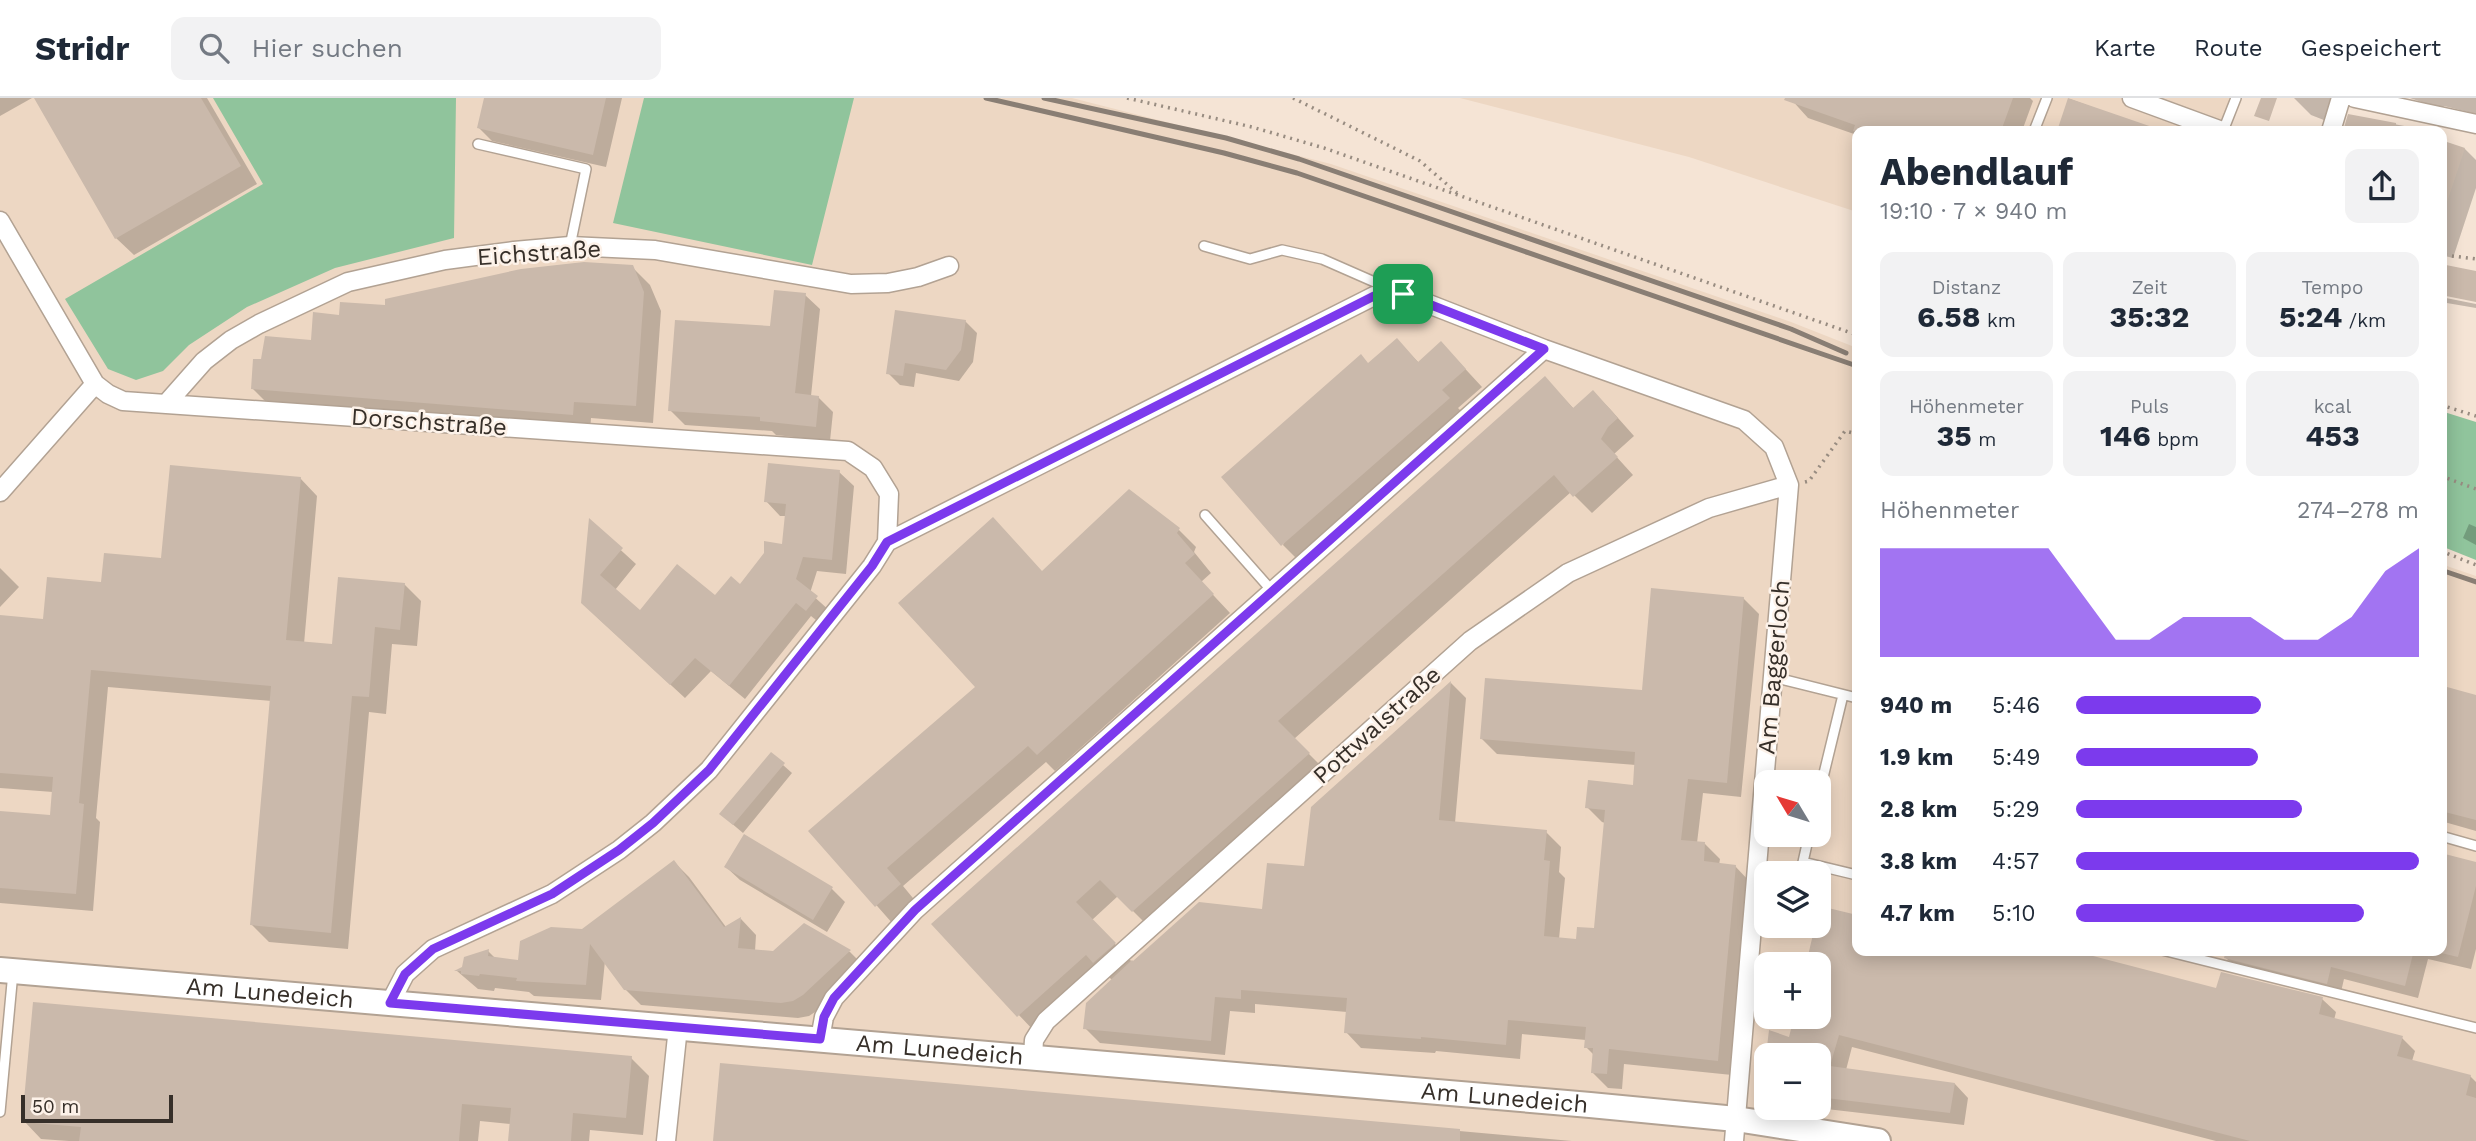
<!DOCTYPE html>
<html lang="de">
<meta charset="utf-8">
<style>
:root{--surface:#fff;--page:#f2f2f3;--text:#1f2937;--muted:#747a83;--line:#e0e1e3;--accent:#7c3aed}
body{margin:0;font-family:"Work Sans",sans-serif;background:var(--page);color:var(--text);height:100vh;display:flex;flex-direction:column;font-size:26px;white-space:nowrap}
*{box-sizing:border-box;margin:0}
p{font-size:23px;color:var(--muted)}
.icon{flex:none;width:38px;height:38px;fill:none;stroke:currentColor;stroke-width:2;stroke-linecap:round;stroke-linejoin:round}
.map{position:relative;flex:1;overflow:hidden}
.drawer{position:absolute;left:1852px;top:28px;width:595px;height:830px;display:flex;flex-direction:column;background:var(--surface);border-radius:14px;box-shadow:0 4px 18px #0003}
.drawer>*{flex:none}
.needle{width:46px;rotate:308deg}
.buttons{position:absolute;left:1754px;top:672px;display:grid;gap:14px}
.buttons a{display:grid;place-items:center;width:77px;height:77px;border-radius:14px;background:var(--surface);box-shadow:0 4px 18px #0003;font-size:35px}
.scale{position:absolute;left:21px;bottom:18px;width:152px;box-sizing:border-box;padding-left:7px;border:4px solid #362f29;border-top:0;font-size:19px;line-height:24px;white-space:nowrap;color:#362f29;-webkit-text-stroke:5px #fdf2e9;paint-order:stroke}
.pin{position:absolute;display:grid;place-items:center;width:60px;height:60px;color:#fff;margin:-30px;border-radius:14px;box-shadow:0 4px 10px #0006}
.round{display:grid;place-items:center;flex:none;width:74px;height:74px;border-radius:14px;background:var(--page)}
.overview{display:flex;align-items:center;justify-content:space-between;height:119px;padding:0 28px}
h1{font-size:38px;font-weight:700;line-height:52px}
.figures{display:grid;grid-template-columns:repeat(3,1fr);gap:10px;height:119px;padding:7px 28px}
.figures div{display:grid;align-content:center;border-radius:14px;background:var(--page);text-align:center}
.figures b{font-size:30px;font-weight:700}
.figures small{font-size:19px;font-weight:400}
.figures p{font-size:19px}
.chart{height:196px;padding:14px 28px}
.chart p{display:flex;justify-content:space-between}
.chart svg{width:100%;height:126px;margin-top:7px;fill:var(--accent);opacity:.7}
ul{padding:0 28px;list-style:none;font-size:23px}
li{display:grid;grid-template-columns:112px 84px 1fr;align-items:center;height:52px}
li i{height:18px;border-radius:9px;background:var(--accent)}
header{display:flex;align-items:center;gap:42px;box-sizing:border-box;height:98px;padding:0 35px;background:var(--surface);border-bottom:2px solid var(--line)}
header strong{font-size:33px}
nav{display:flex;gap:38px;margin-inline-start:auto;font-size:24px}
.search{width:490px;height:63px;background:var(--page);display:flex;align-items:center;gap:18px;box-sizing:border-box;padding:0 24px;border-radius:14px;color:var(--muted);font-size:26px}
.map>svg:first-child{display:block}
</style>
<header>
<strong>Stridr</strong>
<div class="search"><svg class="icon" aria-label="search" viewBox="0 0 24 24"><circle cx="10" cy="10" r="6"/><path d="M15 15l6 6"/></svg>Hier suchen</div>
<nav><a>Karte</a><a>Route</a><a>Gespeichert</a></nav>
</header>
<div class="map">
<svg width="2476" height="1043" viewBox="0 0 2476 1043">
<rect width="100%" height="100%" fill="#f5e4d5"/>
<path fill="#edd7c3" fill-rule="evenodd" d="M0 0H1072L1331 66 1791 224 1857 250V852H2441V466L2476 478V1043H0ZM1766 684H1818V737H1766ZM1766 775H1818V828H1766ZM1766 866H1818V919H1766ZM1766 957H1818V1010H1766Z
M1460 0H2236L2227 33H1857V114L1689 59Z"/>
<path fill="#90c49c" d="M213 0H456L454 140 335 170 247 209 189 247 163 273 136 282 108 271 65 201 263 86Z
M644 0H854L812 167 613 125Z
M2441 313 2476 324V462L2441 448Z"/>
<path fill="#0003" d="M0 0H32L0 18Z
M36 0H207L257 86 134 157 116 140Z
M486 0H622L606 69 492 43 479 30Z
M1790 0H2030L2033 3 2022 33H1857V48L1852 43 1854 36 1808 20Z
M2294 0H2349L2329 24 2311 17Z
M2410 0H2476V16L2444 8 2442 11Z
M2070 1 2158 33H2058Z
M2349 18 2410 29 2414 33H2344Z
M2441 44 2465 51 2476 62V90L2453 160 2441 157Z
M632 169 650 187 661 213 653 325 591 320 590 334 270 308 253 291 263 263 312 244 341 219 386 209Z
M805 197 820 211 811 298 818 299 833 314 830 343 776 337 772 333 685 327 670 312 771 230Z
M2441 199 2476 206V210L2441 204Z
M965 223 977 235 973 264 959 283 916 275 914 289 900 287 888 275Z
M1397 242 1419 265 1458 263 1482 289 1458 310 1466 318 1300 464 1283 447 1369 267Z
M1545 280 1574 311 1593 294 1610 311 1634 338 1614 356 1633 377 1592 415 1571 394 1294 641 1326 673 1150 830 1118 798 1092 822 1133 865 1264 813 1306 770 1312 710 1451 585 1466 600 1455 725 1546 734 1561 749 1559 774 1565 780 1559 841 1577 843 1595 832 1605 725 1602 724 1587 709 1634 688 1636 667 1497 656 1482 641 1643 594 1743 500 1759 516 1741 699 1703 695 1697 745 1705 746 1720 761 1719 767 1735 768 1750 784 1732 977 1624 966 1622 991 1608 990 1593 975 1595 958 1586 949V942L1522 936 1520 961 1436 953 1435 955 1361 950 1346 934 1347 914 1255 906V915L1230 913 1225 957 1100 945 1085 930 1112 882 1103 873 1035 934 933 826Z
M839 374 854 388 846 476 817 473 810 495 831 514 821 526 811 518 745 601 711 573 685 600 598 520 590 424 636 466 615 492 640 515 716 499 740 488 784 448 786 418H780L766 403Z
M300 380 317 398 304 546 333 548 404 486 421 503 417 548 392 546 386 616 369 614 348 851 269 844 252 827 272 603 108 589 96 720 100 724 93 813 0 805V714L51 719 53 694 0 690V519L45 523 103 486 163 462Z
M2469 426 2476 429V447L2463 440Z
M1179 432 1196 449 1194 454 1211 475 1201 484 1230 515 1055 673 1046 664 903 788 917 805 893 826 811 733 977 589 1042 475Z
M0 470 19 489 0 509Z
M2476 598V733L2441 723V601Z
M783 667 792 675 743 735 730 724Z
M674 764 689 779 726 829 741 821 756 837 755 853 774 855 804 827 850 854 865 869 818 912 809 918 798 920 641 907 625 891 605 863 601 902 534 898 529 894 495 890 494 893 478 891 457 873 488 853 496 861 520 864 582 832Z
M2476 766V851L2471 871 2428 861 2418 900 2344 881 2340 898 2239 873 2226 860 2228 852H2441Z
M726 769 832 791 845 804 827 834 740 782Z
M1821 810 1857 852 2218 892 2322 901 2336 914 2334 922 2402 940 2415 953 2412 963 2470 978 2476 984V1043H2216L1852 949 1846 972 1955 986 1968 1000 1964 1027 1818 1010V957H1767L1770 934 1791 941 1796 919H1818V866H1808Z
M631 960 649 978 643 1037 590 1032 589 1043H510L511 1026 480 1023 478 1043H69L41 1041 24 1023Z
M722 967 1572 1043H715Z
M1766 970V994L1763 991Z"/>
<path fill="#cab9ab" d="M34 0H201L241 68 115 141Z
M484 0H606L593 57 477 30Z
M1785 0H2013L2001 33H1853L1855 27 1784 2Z
M2068 0 2158 31 2157 33H2057Z
M2261 0H2277L2269 23 2254 18Z
M2348 16 2396 25V33H2343Z
M2441 42 2465 50 2444 113H2441Z
M584 164 633 167 644 194 636 308 574 304 573 317 251 291 253 261H261L265 238 311 242 313 214 339 217 340 204 385 207V201L521 171Z
M2441 166 2476 173V204L2441 197Z
M774 192 806 195 795 295 819 298 816 329 760 323V319L668 313 675 222 770 228Z
M895 212 966 222 961 252 946 272 905 265 903 278 886 276Z
M1397 240 1418 264 1441 243 1466 271 1442 292 1450 300 1281 448 1221 379 1361 256 1368 265Z
M1545 278 1573 310 1593 292 1618 320 1608 329 1601 341 1618 359 1573 399 1554 377 1278 623 1310 655 1132 814 1100 782 1076 804 1116 845 1093 865 1086 857 1017 919 931 826Z
M768 365 840 372 832 462 803 459 796 481 818 498 806 513 796 505 729 588 695 560 670 587 581 505 589 420 623 450 600 477 640 512 677 466 715 497 731 478 740 486 764 455V443L782 446 786 406 764 404Z
M170 367 301 379 286 542 332 546 338 479 405 485 400 532 375 529 369 599 352 598 331 835 250 827 271 588 91 572 79 705 84 706 76 796 0 790V713L50 717 53 679 0 675V517L43 521 47 479 101 484 104 455 161 460Z
M1129 391 1180 430 1177 435 1195 456 1185 465 1214 496 1037 657 1028 648 887 770 901 786 875 809 808 733 975 589 898 505 993 419 1042 473Z
M1651 490 1744 499 1727 685 1688 681 1681 742 1705 744 1704 763 1736 767 1718 963 1609 951 1607 976 1591 975 1593 950H1584L1586 929 1508 922 1506 947 1421 939V941L1344 935 1347 900 1241 892V901L1215 899 1211 943 1083 931 1086 905 1132 862 1133 863 1199 804 1262 811 1267 765 1304 768 1311 709 1451 583 1439 722 1547 732 1544 762 1550 763 1544 838 1576 841 1577 829 1594 830 1605 712 1585 710 1588 682 1633 687 1635 654 1480 641 1485 580 1642 592Z
M2447 589 2476 597V722L2441 713V599L2444 600Z
M771 654 785 665 733 727 719 716Z
M744 736 833 789 813 822 724 769Z
M2441 755 2476 764V788L2458 859 2441 855Z
M674 762 724 829 741 819 738 850 773 853 804 825 851 852 803 897 793 903 781 905 624 892 590 846 586 887 516 883 517 880 480 876 479 878 461 876V873H454L462 869 464 859 489 851 488 858 518 862 520 843 551 829 582 831Z
M1820 808 1857 817V852H2070L2216 890 2221 874 2323 899 2319 916 2403 938 2397 958 2471 977 2466 997 2476 1000V1043H2250L1839 937 1830 968 1955 985 1950 1015 1818 999V957H1766L1769 932 1789 939 1794 919H1818V866H1806L1815 828H1818Z
M2226 852H2414L2405 888 2331 869 2327 886 2224 860Z
M33 904 632 958 626 1020 573 1015 571 1043H508L511 1010 462 1006 459 1043H79L81 1029 22 1024Z
M720 965 1460 1031V1043H713Z"/>
<g fill="none" stroke-linecap="round" stroke-linejoin="round">
<defs>
<path id="lane" d="M2034 33 2047 0
M2223 33 2236 0
M478 46 586 71 570 148
M1204 148 1250 161 1282 152 1322 161 1395 193
M1205 417 1273 494
M1773 579 1857 600
M1818 700 1843 597
M1809 737 1803 764 1857 777
M2441 738 2476 748
M2162 852 2476 930
M0 1014 13 874"/>
<path id="street" d="M2132 0 2222 33
M2355 0 2476 26
M2331 33 2341 0
M0 123 95 286 108 296 123 303 848 353 873 370 889 396 887 444
M166 306 204 263 231 242 259 226 348 184 445 162 514 153 570 148 655 152 851 186 888 185 918 179 949 168
M0 394 95 286
M390 905 405 876 433 851 552 796 619 752 653 725 709 672 872 468 887 444 1374 198 1403 196 1544 251 1744 322 1774 349 1789 387 1734 1043
M820 941 824 919 834 900 915 812 1544 251
M1033 958 1034 942 1046 923 1470 543 1568 475 1709 410 1789 387
M666 1043 678 929"/>
<g id="secondary">
<path id="s1" d="M0 872 1590 1007 1736 1021 1878 1043"/>
</g>
</defs>
<use href="#lane" stroke="#b2a293" stroke-width="12"/>
<use href="#street" stroke="#b2a293" stroke-width="21"/>
<use href="#secondary" stroke="#b2a293" stroke-width="28"/>
<path stroke="#988c81" stroke-width="3.5" stroke-dasharray="2 5" stroke-linecap="butt" d="M1127 0 1252 29 1324 50 1857 237
M1293 0 1420 63 1457 95
M2445 157 2476 161
M2441 307 2476 318
M2441 378 2476 391
M1805 384 1809 383 1845 333 1857 336
M2441 453 2476 467"/>
<use href="#lane" stroke="#fff" stroke-width="9"/>
<use href="#street" stroke="#fff" stroke-width="18"/>
<use href="#secondary" stroke="#fff" stroke-width="24"/>
<path stroke="#897e74" stroke-width="5" d="M986 0 1224 55 1297 75 1857 268
M1044 0 1226 40 1299 61 1791 231 1846 255
M2441 472 2476 484"/>
</g>
<g fill="none" stroke-linecap="round" stroke-linejoin="round">
<defs>
<path id="route" d="M1403 196 1544 251 915 812 834 900 824 919 820 941 390 905 405 876 433 851 552 796 619 752 653 725 709 672 872 468 887 444 1374 198Z"/>
</defs>
<use href="#route" stroke="#fff" stroke-width="14"/>
<use href="#route" stroke="#7c3aed" stroke-width="9"/>
</g>
<g text-anchor="middle" dominant-baseline="central" stroke-width="5" stroke-linejoin="round" paint-order="stroke">
<g font-size="24" fill="#362f29" stroke="#fdf2e9">
<text transform="translate(539 155) rotate(-4)">Eichstraße</text>
<text transform="translate(429 324) rotate(4)">Dorschstraße</text>
<text transform="translate(1774 569) rotate(-85)">Am Baggerloch</text>
<text transform="translate(1377 627) rotate(-42)">Pottwalstraße</text>
<text stroke="none"><textPath href="#s1" startOffset="271">Am Lunedeich</textPath></text>
<text stroke="none"><textPath href="#s1" startOffset="943">Am Lunedeich</textPath></text>
<text stroke="none"><textPath href="#s1" startOffset="1510">Am Lunedeich</textPath></text>
</g>
</g>
</svg>
<div class="buttons">
<a><svg class="needle" viewBox="-14 -14 28 28"><path d="M0-13l5 13h-10z" fill="#e53935"/><path d="M0 13l5-13h-10z" fill="#747a83"/></svg></a>
<a><svg class="icon" aria-label="layers" viewBox="0 0 24 24"><path d="M12 4l9 5-9 5-9-5zM3 14l9 5 9-5"/></svg></a>
<a>+</a>
<a>−</a>
</div>
<div class="scale">50 m</div>
<div class="pin" style="left:1403px;top:196px;background:#1e9e55"><svg class="icon" aria-label="arrive" viewBox="0 0 24 24"><path d="M6 21V4h12l-3 4 3 4H6"/></svg></div>
<section class="drawer">
<div class="overview"><div><h1>Abendlauf</h1><p>19:10 · 7 × 940 m</p></div><a class="round"><svg class="icon" aria-label="share" viewBox="0 0 24 24"><path d="M12 15V3M7 8l5-5 5 5M5 13v7h14v-7"/></svg></a></div>
<div class="figures">
<div><p>Distanz</p><b>6.58<small> km</small></b></div>
<div><p>Zeit</p><b>35:32</b></div>
<div><p>Tempo</p><b>5:24<small> /km</small></b></div>
</div>
<div class="figures">
<div><p>Höhenmeter</p><b>35<small> m</small></b></div>
<div><p>Puls</p><b>146<small> bpm</small></b></div>
<div><p>kcal</p><b>453</b></div>
</div>
<div class="chart"><p><span>Höhenmeter</span>274–278 m</p>
<svg viewBox="0 0 160 44" preserveAspectRatio="none"><path d="M0 44V6L10 6L20 6L30 6L40 6L50 6L60 22L70 38L80 38L90 30L100 30L110 30L120 38L130 38L140 30L150 14L160 6V44z"/></svg>
</div>
<ul>
<li><b>940 m</b>5:46<i style="width:54%"></i></li>
<li><b>1.9 km</b>5:49<i style="width:53%"></i></li>
<li><b>2.8 km</b>5:29<i style="width:66%"></i></li>
<li><b>3.8 km</b>4:57<i style="width:100%"></i></li>
<li><b>4.7 km</b>5:10<i style="width:84%"></i></li>
</ul>
</section>
</div>
